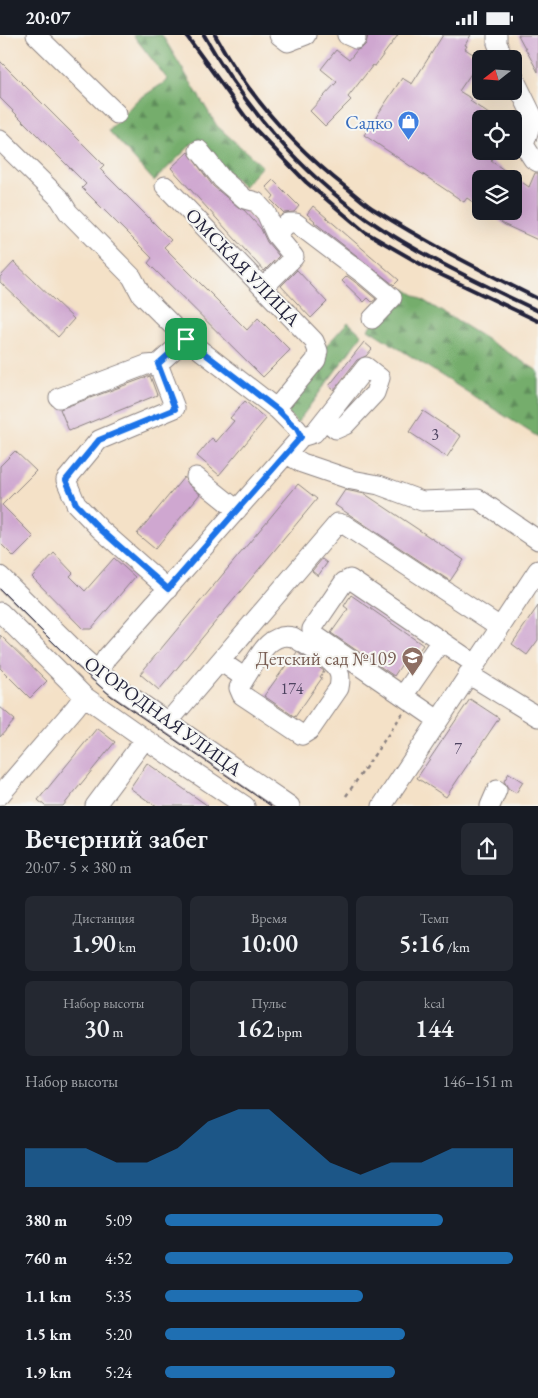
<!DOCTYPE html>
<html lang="ru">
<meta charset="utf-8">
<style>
:root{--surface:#171b24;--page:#242831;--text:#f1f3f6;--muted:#9ea1a6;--accent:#1f6fb2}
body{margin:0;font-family:"EB Garamond",serif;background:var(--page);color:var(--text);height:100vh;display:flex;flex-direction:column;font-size:19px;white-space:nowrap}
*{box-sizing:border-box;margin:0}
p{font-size:16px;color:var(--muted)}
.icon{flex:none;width:28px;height:28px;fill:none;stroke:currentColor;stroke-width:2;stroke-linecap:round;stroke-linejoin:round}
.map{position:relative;height:771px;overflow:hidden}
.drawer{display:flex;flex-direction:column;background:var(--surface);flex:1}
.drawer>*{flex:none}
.needle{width:32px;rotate:253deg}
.controls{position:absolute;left:472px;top:15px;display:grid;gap:10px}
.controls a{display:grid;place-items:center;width:50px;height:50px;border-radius:8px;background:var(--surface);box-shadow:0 5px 20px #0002;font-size:25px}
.pin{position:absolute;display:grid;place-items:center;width:42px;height:42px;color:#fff;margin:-21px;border-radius:10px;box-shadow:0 2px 8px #0006}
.round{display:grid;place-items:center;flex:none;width:52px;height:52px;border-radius:8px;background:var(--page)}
.head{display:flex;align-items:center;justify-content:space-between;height:85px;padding:0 25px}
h1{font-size:28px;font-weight:600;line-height:38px}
.metrics{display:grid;grid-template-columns:repeat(3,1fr);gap:8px;height:85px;padding:5px 25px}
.metrics div{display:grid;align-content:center;border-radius:8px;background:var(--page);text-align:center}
.metrics b{font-size:25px;font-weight:600}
.metrics small{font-size:14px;font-weight:400}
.metrics p{font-size:14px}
.chart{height:140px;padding:10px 25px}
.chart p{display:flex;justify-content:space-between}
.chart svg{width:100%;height:90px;margin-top:5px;fill:var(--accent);opacity:.7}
ul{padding:0 25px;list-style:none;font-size:16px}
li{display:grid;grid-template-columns:80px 60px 1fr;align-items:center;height:38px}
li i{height:12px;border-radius:6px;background:var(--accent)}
.status{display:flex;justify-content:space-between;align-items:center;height:35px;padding:0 25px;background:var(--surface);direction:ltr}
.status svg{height:14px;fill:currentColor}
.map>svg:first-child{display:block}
</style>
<div class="status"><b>20:07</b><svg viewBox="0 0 49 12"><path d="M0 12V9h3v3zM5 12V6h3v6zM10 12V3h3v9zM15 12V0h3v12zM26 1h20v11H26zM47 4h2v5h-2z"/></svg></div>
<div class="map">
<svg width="538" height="771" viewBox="0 0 538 771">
<defs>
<pattern id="forest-firs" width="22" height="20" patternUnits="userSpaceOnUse" patternTransform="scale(1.25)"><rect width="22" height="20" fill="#74ad6c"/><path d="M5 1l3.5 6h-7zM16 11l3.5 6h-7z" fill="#5f8c5a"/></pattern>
</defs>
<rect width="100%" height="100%" fill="#f6f6f2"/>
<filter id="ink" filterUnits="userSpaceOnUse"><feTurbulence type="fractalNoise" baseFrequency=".02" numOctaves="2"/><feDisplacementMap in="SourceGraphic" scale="10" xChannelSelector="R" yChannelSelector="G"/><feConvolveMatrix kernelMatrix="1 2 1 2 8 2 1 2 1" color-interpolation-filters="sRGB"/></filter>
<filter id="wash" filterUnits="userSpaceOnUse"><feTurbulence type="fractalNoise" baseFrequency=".0096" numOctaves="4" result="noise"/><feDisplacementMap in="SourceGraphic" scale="20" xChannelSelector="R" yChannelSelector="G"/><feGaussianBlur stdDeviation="1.12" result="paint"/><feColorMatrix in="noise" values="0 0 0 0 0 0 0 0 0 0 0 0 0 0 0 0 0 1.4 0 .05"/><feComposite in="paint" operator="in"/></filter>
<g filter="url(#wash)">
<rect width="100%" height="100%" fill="#f4e1c7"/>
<path fill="url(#forest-firs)" stroke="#4b6854" d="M133 0H162L217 91 262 131 243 152 195 106 154 146 109 96 136 66 168 45Z
M405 254 538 336V402L368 294Z
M348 287 362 300 297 388 284 374 322 315Z"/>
<g id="blocks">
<path fill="#cfa7d0" d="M368 0H398L375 31 373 30 348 62 351 65 325 91 310 76 337 47 321 34 336 15 349 25 357 15 362 13 366 9Z
M443 0H471L465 10 467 11 465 14 481 24 459 56 472 64 470 66 496 84H481V116H488L486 120 493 124 491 126 529 152 535 138H538V205L505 190 486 176H514V144H481V173L467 163 464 167 364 100 402 43 412 49Z
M518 0H538V37Z
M0 26 104 130 100 134 171 205 164 212 247 295 258 283 290 315 263 342 148 228 152 223 82 153 86 149 0 63Z
M188 117 213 151 238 172 244 175 261 194 267 207 279 221 264 236 171 133Z
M273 145 299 171 294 177 284 178 271 165 274 161 266 152Z
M313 171 399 245 394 250 314 187 315 186 307 179Z
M14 227 74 284 58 302 0 247V242Z
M297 235 327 267 311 283 281 251Z
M347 241 359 250 376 264 372 267 368 263 364 267 342 246Z
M364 307 372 314 366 321 357 325 334 355 329 351Z
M150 341 157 360 69 396 60 374Z
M245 366 266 384 219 440 197 421 212 403 216 407 234 386 230 383Z
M423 376 461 401 447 422 409 397Z
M15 416 36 436 2 470 34 502 14 522 0 508V431Z
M184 442 189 450 200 459 155 514 137 499Z
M298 449 317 464 159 655 140 639Z
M345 455 365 459 464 525 450 546 335 470Z
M54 518 73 538 70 541 85 556 114 523 135 542 91 594H83L32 542Z
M322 524 327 528 318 541 312 536Z
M351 560 423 610 415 621 410 617 394 641 331 598 348 574 344 571Z
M538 571V605L527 620 512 609Z
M0 600 47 646 30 663 0 633Z
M297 617 324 636 320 642 322 643 295 682 264 661 292 622 293 623Z
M470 664 499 683 446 762 417 743Z
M0 672 15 685 0 702Z
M97 693 115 707 63 771H45L38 765Z
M147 728 208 771H155L130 753Z
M509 738 523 747 516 758 508 753 504 746Z"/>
</g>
</g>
<g filter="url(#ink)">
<use href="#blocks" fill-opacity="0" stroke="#8b8281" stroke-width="1"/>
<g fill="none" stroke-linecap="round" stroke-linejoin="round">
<defs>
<path id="minor" d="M36 0 117 79
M279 0 288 7 306 0
M347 0 356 4
M497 0V8L504 24
M514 43 533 82 524 110 533 124 538 127
M0 105 60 164 68 177 132 242 141 259 186 304 278 375
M199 115 222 144 245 164 256 167 266 178 276 200
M263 253 294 222 276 200 288 188H296L366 241 392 263 372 284
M158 329 175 373 99 405 66 445 76 469 100 494 168 554
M59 363 146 330 158 329 186 304
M301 402 314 398 366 332 380 343 375 358 345 390 336 394 325 385
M287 419 302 428 352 445 379 450 422 466 478 464 538 505
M196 442 237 475
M0 541 84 624 114 650 290 771
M0 577 84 661 145 704 245 771
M220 626 245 643C257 625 268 596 293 602 305 610 335 625 339 638 341 643 340 648 339 653L310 695 302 700 242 660 239 653 245 643
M98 637 107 622 301 402 297 394 278 375V371L316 325 318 316 314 306 165 151
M468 639 538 682
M403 661 441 606
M438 685 316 601 312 594 314 591 344 547 350 544 475 629
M168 687 338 488 345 490 500 592
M0 760 75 673 84 661
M95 771 145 704
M382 771 538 535
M490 771 497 755"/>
</defs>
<use href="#minor" stroke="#8b8281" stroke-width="21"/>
<path stroke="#8b8281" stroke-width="2.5" stroke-dasharray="4 4" stroke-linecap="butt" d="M346 761 403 678"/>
<use href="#minor" stroke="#fff" stroke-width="19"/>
<path stroke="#22223b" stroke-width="1" d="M0 554 76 630 111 661 271 771"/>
<path stroke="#22223b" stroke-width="4" d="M186 0 252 91 306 147 365 197 431 235 538 286
M204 0C244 71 300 137 367 184 421 221 480 248 538 276
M215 0C248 60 294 112 348 154 357 161 365 169 375 175 427 208 483 236 538 264"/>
</g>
</g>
<g fill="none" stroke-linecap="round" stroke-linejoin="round" filter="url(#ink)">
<defs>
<path id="route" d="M186 304 278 375 297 394 301 402 168 554 100 494 76 469 66 445 99 405 175 374 158 329Z"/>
</defs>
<use href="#route" stroke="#fff" stroke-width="10"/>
<use href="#route" stroke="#1a73e8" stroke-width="6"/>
</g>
<defs>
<symbol id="shop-pin" viewBox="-11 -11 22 30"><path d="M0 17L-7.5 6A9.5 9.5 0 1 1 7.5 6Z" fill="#3f7fe0" stroke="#f6f6f2"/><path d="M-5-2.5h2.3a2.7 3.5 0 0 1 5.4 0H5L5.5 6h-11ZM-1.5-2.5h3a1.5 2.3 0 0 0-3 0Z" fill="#fff"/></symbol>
<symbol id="school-pin" viewBox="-11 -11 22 30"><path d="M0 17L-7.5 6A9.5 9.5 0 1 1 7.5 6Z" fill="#8d6e63" stroke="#f6f6f2"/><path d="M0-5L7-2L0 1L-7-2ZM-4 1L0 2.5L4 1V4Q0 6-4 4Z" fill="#fff"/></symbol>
</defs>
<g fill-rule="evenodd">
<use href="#shop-pin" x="396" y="74" width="25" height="34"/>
<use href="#school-pin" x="400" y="610" width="25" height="34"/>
</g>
<g text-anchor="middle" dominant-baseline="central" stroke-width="4" stroke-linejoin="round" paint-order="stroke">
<g font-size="16" fill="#4d4360">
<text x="435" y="399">3</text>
<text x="292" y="653">174</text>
<text x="458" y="713">7</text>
</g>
<g font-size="19" fill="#366cbe" stroke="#f6f6f2" text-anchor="end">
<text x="393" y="87">Садко</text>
</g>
<g font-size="19" fill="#22223b" stroke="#f6f6f2">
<text transform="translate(243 232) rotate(46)">ОМСКАЯ УЛИЦА</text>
<text transform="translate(163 681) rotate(36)">ОГОРОДНАЯ УЛИЦА</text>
</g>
<g font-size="19" fill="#785e54" stroke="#f6f6f2" text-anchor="end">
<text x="396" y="623">Детский сад №109</text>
</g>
</g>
</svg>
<div class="controls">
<a><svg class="needle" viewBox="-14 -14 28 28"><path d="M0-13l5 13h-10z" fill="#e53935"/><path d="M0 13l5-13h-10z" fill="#9ea1a6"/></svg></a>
<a><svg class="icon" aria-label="locate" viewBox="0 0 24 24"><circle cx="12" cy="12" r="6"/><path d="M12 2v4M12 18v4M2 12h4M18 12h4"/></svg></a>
<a><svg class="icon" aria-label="layers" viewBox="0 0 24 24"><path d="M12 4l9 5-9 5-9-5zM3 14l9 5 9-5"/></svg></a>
</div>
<div class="pin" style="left:186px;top:304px;background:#1e9e55"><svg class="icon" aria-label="arrive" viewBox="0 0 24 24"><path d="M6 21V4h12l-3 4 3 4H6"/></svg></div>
</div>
<section class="drawer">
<div class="head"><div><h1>Вечерний забег</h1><p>20:07 · 5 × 380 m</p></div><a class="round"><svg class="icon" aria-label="share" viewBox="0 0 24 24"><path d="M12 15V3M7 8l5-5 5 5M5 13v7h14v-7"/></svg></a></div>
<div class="metrics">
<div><p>Дистанция</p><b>1.90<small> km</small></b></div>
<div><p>Время</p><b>10:00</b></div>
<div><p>Темп</p><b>5:16<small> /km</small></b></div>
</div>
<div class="metrics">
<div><p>Набор высоты</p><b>30<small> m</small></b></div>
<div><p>Пульс</p><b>162<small> bpm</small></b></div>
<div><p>kcal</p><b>144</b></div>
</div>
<div class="chart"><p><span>Набор высоты</span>146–151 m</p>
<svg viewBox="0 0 160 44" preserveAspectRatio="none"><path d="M0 44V25L10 25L20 25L30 32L40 32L50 25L60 12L70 6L80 6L90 19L100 32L110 38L120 32L130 32L140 25L150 25L160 25V44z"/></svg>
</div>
<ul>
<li><b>380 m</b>5:09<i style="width:80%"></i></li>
<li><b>760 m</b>4:52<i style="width:100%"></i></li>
<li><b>1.1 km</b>5:35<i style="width:57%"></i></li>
<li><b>1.5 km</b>5:20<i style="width:69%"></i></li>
<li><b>1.9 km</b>5:24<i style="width:66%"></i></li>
</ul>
</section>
